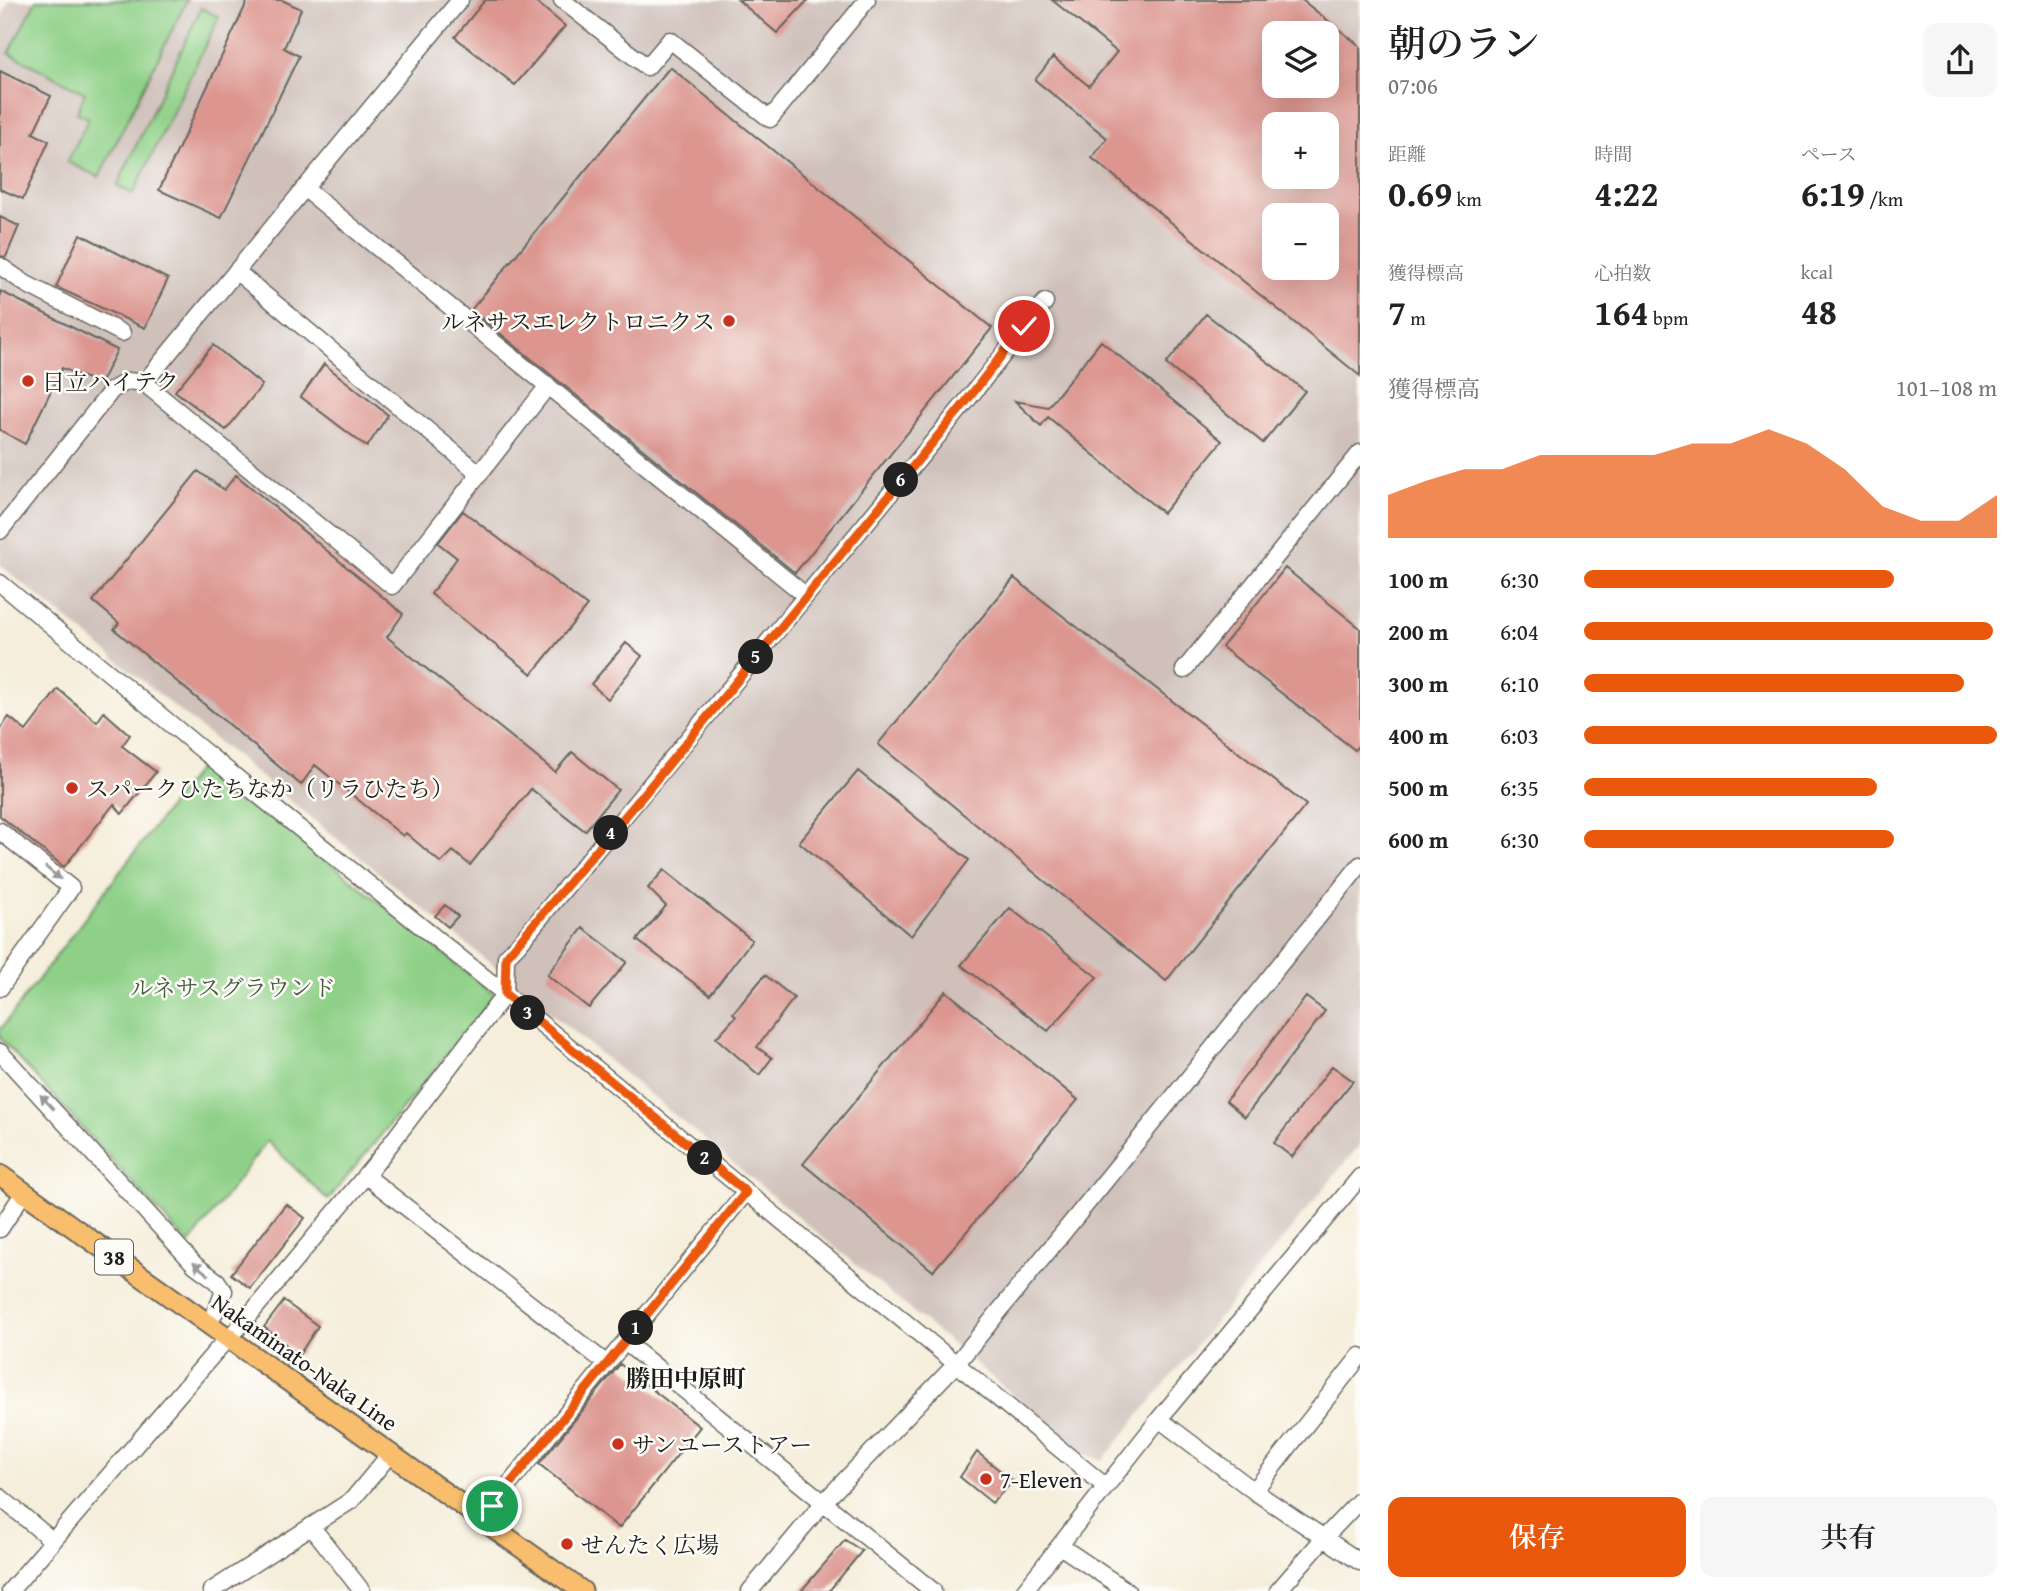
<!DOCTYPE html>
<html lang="ja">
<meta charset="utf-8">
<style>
:root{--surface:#fff;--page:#f6f6f6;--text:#222;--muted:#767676;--accent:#ea580c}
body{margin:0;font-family:"Gentium Book Plus","Noto Serif JP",serif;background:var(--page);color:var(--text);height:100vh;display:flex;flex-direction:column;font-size:26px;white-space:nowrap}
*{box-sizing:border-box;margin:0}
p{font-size:23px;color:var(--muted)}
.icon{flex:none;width:38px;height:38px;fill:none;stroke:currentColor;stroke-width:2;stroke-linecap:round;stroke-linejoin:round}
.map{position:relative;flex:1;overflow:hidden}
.details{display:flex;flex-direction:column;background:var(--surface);width:665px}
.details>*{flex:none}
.buttons{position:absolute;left:1262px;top:21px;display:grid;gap:14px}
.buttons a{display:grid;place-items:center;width:77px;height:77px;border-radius:14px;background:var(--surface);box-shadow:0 7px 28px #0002;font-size:35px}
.pin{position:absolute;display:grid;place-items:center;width:60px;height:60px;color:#fff;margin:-30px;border:4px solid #fff;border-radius:50%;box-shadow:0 2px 7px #0007}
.km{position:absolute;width:35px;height:35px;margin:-18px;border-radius:50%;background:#222;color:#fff;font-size:19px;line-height:35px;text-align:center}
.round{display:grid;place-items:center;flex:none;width:74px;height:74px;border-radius:14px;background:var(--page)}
.summary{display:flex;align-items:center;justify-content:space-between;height:119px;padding:0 28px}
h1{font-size:38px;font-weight:600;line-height:52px}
.metrics{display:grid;grid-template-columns:repeat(3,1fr);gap:10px;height:119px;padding:7px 28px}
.metrics div{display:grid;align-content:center}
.metrics b{font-size:35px;font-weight:600}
.metrics small{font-size:19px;font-weight:400}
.metrics p{font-size:19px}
.chart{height:196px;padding:14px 28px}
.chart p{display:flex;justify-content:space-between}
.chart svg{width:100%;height:126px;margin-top:7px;fill:var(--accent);opacity:.7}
.button{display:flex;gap:14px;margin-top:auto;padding:14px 28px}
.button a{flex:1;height:80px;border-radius:14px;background:var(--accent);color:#fff;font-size:28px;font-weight:600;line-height:80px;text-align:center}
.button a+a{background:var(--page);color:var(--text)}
ul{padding:0 28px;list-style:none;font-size:23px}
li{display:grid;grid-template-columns:112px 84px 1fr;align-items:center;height:52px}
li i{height:18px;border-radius:9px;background:var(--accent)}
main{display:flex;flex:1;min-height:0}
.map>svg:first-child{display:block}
</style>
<main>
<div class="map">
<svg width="1360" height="1591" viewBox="0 0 1360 1591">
<rect width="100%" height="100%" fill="#fdfcf7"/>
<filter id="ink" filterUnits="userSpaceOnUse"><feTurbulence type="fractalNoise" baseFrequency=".0143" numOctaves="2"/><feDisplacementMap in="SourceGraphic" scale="14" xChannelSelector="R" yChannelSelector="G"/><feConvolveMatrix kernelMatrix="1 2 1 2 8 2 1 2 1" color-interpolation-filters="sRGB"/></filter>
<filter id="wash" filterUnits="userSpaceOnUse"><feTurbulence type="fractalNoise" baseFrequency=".00686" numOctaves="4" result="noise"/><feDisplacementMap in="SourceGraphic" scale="28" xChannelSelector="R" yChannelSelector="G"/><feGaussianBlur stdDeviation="1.57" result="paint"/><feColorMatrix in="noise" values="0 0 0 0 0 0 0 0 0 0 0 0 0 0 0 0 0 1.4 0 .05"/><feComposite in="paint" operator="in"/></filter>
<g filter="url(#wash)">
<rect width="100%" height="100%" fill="#f5eedb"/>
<path fill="#cfc0ba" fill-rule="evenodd" d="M10 0H1360V1144L1103 1460 1083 1454 964 1354 517 985 0 565V20ZM1274 33H1326V86H1274ZM1274 124H1326V177H1274ZM1274 215H1326V268H1274Z"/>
<path fill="#8ed087" stroke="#557652" stroke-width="2" d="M36 0H187L99 177 67 162 89 118 77 113 85 93 9 53Z
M201 8 219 17 133 194 117 186Z
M204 761 495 995 328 1200 267 1141 189 1245 0 1038V1030Z"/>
<g id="blocks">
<path fill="#dc958f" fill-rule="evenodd" d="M248 0H282L301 9 284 48 299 56 221 218 159 190Z
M485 0H534L565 26 515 85 455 37Z
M738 0H808L777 33Z
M1052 0H1302L1360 46V376L1092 158 1107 138 1035 80 1053 57 1089 86 1117 52ZM1274 33H1326V86H1274ZM1274 124H1326V177H1274ZM1274 215H1326V268H1274Z
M670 67 992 328 795 573 471 310Z
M0 71 51 96 33 133 49 141 23 199 0 189Z
M0 217 19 226 6 257 0 256Z
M80 234 168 279 145 328 56 287Z
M0 291 117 350 100 384 62 368 25 444 0 430Z
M1206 314 1305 391 1263 443 1166 364Z
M1101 341 1222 441 1163 513 1048 417 1041 426 1015 401 1048 407Z
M213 345 262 385 226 430 175 391Z
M324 364 388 415 367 447 301 397Z
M198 471 224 490 236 475 403 614 387 637 555 772 572 752 618 790 585 831 531 789 470 865 453 851 441 863 406 833 403 836 315 765 301 785 114 629 119 623 93 601Z
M463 511 587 606 532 674 431 594 457 558 438 543Z
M1285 568 1360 628V743L1355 750 1222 647Z
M1014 578 1306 805 1166 981 878 744Z
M626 643 642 656 608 699 591 684Z
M58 689 97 722 104 712 130 735 122 746 156 772 122 814 114 804 64 867 0 816V729L9 717 26 731Z
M858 771 969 860 911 936 799 842Z
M664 870 752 940 710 995 637 940 666 906 648 888Z
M445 905 458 916 448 927 435 916Z
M1010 908 1097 977 1048 1031 961 965Z
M583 928 627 962 589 1008 547 975Z
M765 975 794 998 757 1047 772 1058 759 1075 716 1038 736 1016 733 1013Z
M946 991 1078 1100 933 1271 803 1164Z
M1306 997 1325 1011 1245 1117 1226 1101Z
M1332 1066 1353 1081 1292 1157 1274 1143Z
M286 1204 305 1218 250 1288 231 1274Z
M284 1301 318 1326 299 1355 264 1327Z
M620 1364 700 1427 619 1528 539 1464Z
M977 1452 1013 1481 992 1503 960 1477Z
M845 1540 862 1551 829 1591H801Z"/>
</g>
</g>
<g filter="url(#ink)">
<use href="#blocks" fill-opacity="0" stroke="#68665f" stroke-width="2"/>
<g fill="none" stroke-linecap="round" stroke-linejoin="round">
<defs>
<path id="minor" d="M562 0 647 67 670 40 770 119 867 0
M304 188 805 595
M0 266 26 284 122 333
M236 271 480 474
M144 383 460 0
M0 531 112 390 128 381 144 383 392 586 547 387
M0 583 201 749 505 994 1105 1486
M1184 670 1360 453
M0 831 71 888 0 988
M0 1052 195 1265 217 1281 224 1291 217 1309 208 1323
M365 1175 607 1364
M0 1229 24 1192
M625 1342 933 1591
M1159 1419 1254 1491 1360 1562
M1254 1491 1360 1356
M0 1497 53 1541
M482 1518 746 1192
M311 1526 362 1591
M1060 1546 1127 1591
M10 1591 217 1350 243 1323 376 1163 505 994 506 957 518 945 965 403 1045 302
M211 1591 352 1500 391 1453
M750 1591 824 1502 957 1363 1154 1121 1360 865
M1024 1591 1159 1419 1360 1177
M1278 1591 1323 1539 1360 1500"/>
<path id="major" d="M0 1175 582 1591"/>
</defs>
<use href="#minor" stroke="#68665f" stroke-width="19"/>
<use href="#major" stroke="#68665f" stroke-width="23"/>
<use href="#minor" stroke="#fff" stroke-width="16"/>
<use href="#major" stroke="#f9be6d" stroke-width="19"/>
</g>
<defs><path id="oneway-solid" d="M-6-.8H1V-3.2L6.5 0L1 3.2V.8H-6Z" transform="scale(1.75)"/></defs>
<g fill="#999">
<use href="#oneway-solid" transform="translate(53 873) rotate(39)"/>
<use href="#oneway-solid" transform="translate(47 1102) rotate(-133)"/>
<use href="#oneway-solid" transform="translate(201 1269) rotate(-141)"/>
</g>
</g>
<g fill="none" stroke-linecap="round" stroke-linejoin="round" filter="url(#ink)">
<defs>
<path id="route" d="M492 1506 746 1192 505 994 506 957 645 793 965 403 1024 326"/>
</defs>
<use href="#route" stroke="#fff" stroke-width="14"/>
<use href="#route" stroke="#ea580c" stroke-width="9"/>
</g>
<g fill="#c8321e" stroke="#fdfcf7" stroke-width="2.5">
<circle cx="729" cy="321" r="7"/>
<circle cx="28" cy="381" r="7"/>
<circle cx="72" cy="788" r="7"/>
<circle cx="618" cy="1444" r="7"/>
<circle cx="986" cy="1479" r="7"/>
<circle cx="567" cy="1544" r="7"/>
</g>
<g text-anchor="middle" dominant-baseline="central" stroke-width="5" stroke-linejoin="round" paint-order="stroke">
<rect fill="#fdfcf7" stroke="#605f5e" stroke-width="2" x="95" y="1239.5" width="38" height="35" rx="5"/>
<g font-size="21" font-weight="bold" fill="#1c1c1c">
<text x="114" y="1257">38</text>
</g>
<g font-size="23" fill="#1c1c1c" stroke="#fdfcf7" text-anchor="start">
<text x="715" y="321" text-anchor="end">ルネサスエレクトロニクス</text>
<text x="42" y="381">日立ハイテク</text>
<text x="86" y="788">スパークひたちなか（リラひたち）</text>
<text x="632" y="1444">サンユーストアー</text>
<text x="1000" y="1479">7-Eleven</text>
<text x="581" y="1544">せんたく広場</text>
</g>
<g font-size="23" fill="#445b41" stroke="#fdfcf7">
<text x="233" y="987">ルネサスグラウンド</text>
</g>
<g font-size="23" fill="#1c1c1c" stroke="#fdfcf7">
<text transform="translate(305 1362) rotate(35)">Nakaminato-Naka Line</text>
</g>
<g font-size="24" font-weight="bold" fill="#1c1c1c" stroke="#fdfcf7">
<text x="686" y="1378">勝田中原町</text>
</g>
</g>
</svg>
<div class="buttons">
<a><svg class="icon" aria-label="layers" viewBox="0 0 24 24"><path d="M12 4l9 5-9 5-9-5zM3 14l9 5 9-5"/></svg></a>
<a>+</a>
<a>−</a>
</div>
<div class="pin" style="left:492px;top:1506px;background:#1e9e55"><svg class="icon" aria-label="arrive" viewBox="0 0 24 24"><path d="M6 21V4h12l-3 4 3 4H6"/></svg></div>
<div class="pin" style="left:1024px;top:326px;background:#d93025"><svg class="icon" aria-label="check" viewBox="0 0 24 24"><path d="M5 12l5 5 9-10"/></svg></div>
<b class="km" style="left:636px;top:1328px">1</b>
<b class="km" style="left:705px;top:1158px">2</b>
<b class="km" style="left:528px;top:1013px">3</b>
<b class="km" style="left:611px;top:833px">4</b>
<b class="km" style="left:756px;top:657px">5</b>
<b class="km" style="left:901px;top:480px">6</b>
</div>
<section class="details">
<div class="summary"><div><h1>朝のラン</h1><p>07:06</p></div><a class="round"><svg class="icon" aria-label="share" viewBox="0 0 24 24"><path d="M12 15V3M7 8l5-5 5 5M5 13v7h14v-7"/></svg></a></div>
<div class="metrics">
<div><p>距離</p><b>0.69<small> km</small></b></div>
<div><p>時間</p><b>4:22</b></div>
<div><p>ペース</p><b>6:19<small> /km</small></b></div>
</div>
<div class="metrics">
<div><p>獲得標高</p><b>7<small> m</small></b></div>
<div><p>心拍数</p><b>164<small> bpm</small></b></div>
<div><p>kcal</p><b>48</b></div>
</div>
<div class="chart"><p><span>獲得標高</span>101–108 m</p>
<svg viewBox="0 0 160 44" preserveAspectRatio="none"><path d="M0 44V29L10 24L20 20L30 20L40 15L50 15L60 15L70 15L80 11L90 11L100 6L110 11L120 20L130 33L140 38L150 38L160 29V44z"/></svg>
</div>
<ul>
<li><b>100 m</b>6:30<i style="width:75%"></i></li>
<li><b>200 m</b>6:04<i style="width:99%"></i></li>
<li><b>300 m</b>6:10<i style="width:92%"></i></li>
<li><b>400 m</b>6:03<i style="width:100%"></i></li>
<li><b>500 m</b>6:35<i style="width:71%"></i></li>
<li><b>600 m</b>6:30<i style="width:75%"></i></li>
</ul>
<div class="button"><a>保存</a><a>共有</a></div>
</section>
</main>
